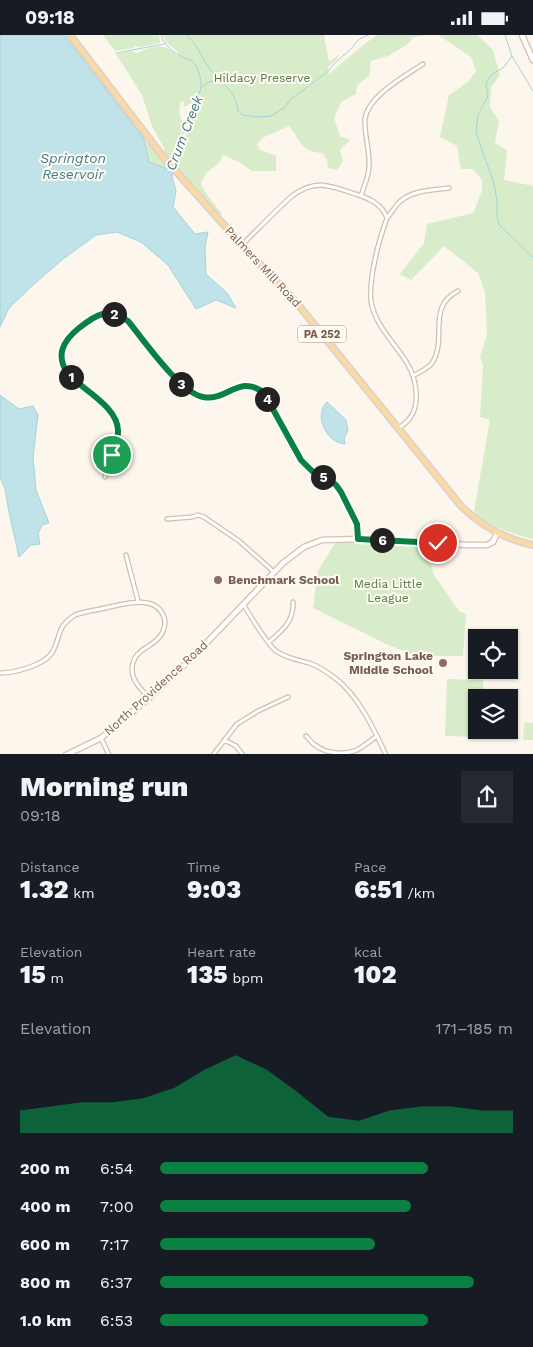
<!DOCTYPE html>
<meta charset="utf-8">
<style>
:root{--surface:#171b24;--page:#242831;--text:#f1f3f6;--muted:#9ea1a6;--accent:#0b8043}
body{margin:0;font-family:"Work Sans",sans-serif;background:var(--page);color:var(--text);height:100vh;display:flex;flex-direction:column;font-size:19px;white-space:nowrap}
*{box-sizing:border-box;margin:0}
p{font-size:16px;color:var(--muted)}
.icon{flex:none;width:28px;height:28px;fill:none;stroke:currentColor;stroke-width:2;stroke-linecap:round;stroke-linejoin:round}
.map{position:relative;height:719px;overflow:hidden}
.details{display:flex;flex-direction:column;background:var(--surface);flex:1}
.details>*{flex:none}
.fabs{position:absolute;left:468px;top:594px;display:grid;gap:10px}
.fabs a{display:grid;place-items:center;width:50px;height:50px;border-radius:0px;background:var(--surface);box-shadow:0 1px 4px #0004;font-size:25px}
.pin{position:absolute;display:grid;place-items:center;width:42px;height:42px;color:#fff;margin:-21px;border:2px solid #fff;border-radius:50%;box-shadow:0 1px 5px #0007}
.km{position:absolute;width:25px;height:25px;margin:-12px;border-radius:50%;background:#222;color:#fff;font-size:14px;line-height:25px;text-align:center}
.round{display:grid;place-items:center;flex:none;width:52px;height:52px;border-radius:0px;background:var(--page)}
.head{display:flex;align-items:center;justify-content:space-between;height:85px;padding:0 20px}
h1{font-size:28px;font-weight:800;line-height:38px}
.metrics{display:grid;grid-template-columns:repeat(3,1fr);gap:8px;height:85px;padding:5px 20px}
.metrics div{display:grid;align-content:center}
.metrics b{font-size:25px;font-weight:800}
.metrics small{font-size:14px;font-weight:400}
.metrics p{font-size:14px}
.chart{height:140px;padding:10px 20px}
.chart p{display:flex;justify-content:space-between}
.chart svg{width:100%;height:90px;margin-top:5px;fill:var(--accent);opacity:.7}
ul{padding:0 20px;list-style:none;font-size:16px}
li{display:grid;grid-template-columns:80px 60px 1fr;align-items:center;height:38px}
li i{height:12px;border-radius:6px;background:var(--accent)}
.status{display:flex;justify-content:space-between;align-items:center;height:35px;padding:0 25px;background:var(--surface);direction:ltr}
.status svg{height:14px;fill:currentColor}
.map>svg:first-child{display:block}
</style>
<div class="status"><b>09:18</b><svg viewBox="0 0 49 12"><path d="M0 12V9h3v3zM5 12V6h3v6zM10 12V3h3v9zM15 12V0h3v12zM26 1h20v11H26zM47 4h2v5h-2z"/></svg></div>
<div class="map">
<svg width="533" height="720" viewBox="0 0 533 720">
<rect width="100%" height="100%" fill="#fdf6ec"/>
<path fill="#d8ecc9" d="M103 0H159L160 8 141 12 136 11 133 13 115 16Z
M163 0H324L329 27 340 19 335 26 328 32 329 39 362 11 377 0H430L413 2 408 9 388 21 371 26 369 41 357 50 356 59 341 67 334 83 340 101 350 105 340 115 343 126 337 135 328 133 327 124 322 118C299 116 302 107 289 91L262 103 257 109 260 115 276 121V136H252L239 127 223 120 219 128 206 138 201 149 207 160 223 180 218 179 175 131 200 63 184 72 183 65C176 73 181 80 182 89 182 101 175 114 171 125L165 118 164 113 152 91 142 60 116 19 131 16 137 18C144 15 156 9 164 12 169 13 174 18 178 21V17L166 7Z
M438 0H477L493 15 500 40 491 52 490 72 499 86 495 108 507 115 504 145 533 151V504C517 500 483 490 474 476L490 385 480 382 483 331 480 322 487 299 485 257 478 238 444 211 411 245 400 239 424 208 427 189 473 178 482 156V145L473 134H461L457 111 440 102 449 60 468 47 476 36 471 22Z
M146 105 168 132V134L149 127Z
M337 505 426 509 434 540 459 576 466 579 463 621H416L384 608 313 573 318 536Z
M447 644 483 645V662H476V695H481V702L445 701Z
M524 687 533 688V705H523Z"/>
<path fill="#bfe3e8" stroke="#a5d3da" d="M0 0H64L142 101 145 107 149 127 168 134 178 107 183 108 172 141 176 156 173 172 195 199 208 197 205 212 206 239 227 258 236 273 216 265 196 274 168 230 141 207 117 197 96 200 63 224 33 250 9 273 0 292Z
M0 360 19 374 33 371 38 380 33 422 36 455 49 488 42 490 38 499 40 509 31 510 19 522 9 477 5 454 0 442Z
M327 367 346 385 348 395 344 404 345 409C327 408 313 381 327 367Z"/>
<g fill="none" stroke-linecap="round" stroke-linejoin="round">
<path stroke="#a5d3da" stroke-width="1" d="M161 0C164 10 173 17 182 22 184 24 187 23 190 25 199 30 201 44 201 53
M187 0C198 11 203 25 212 37 225 53 235 53 238 76L243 80 258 82 271 81 284 73 290 65 327 37 337 26 350 15 358 5 368 0
M505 0 512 21 533 56
M116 18 164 9
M512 21 504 32 494 38 488 44 486 49 488 61 478 80 476 97 494 149 497 166V181L499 190 533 222
M180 109 184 93 192 80 201 53 209 47 220 45"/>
<defs>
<path id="minor" d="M361 161C364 151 369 141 369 131 370 115 364 100 365 84 368 61 405 41 423 29
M387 183C379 205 373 227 371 250 371 255 370 261 371 266 375 291 395 308 407 328 416 343 421 368 410 383 407 387 403 390 399 393
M242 210C258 194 276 175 292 161 300 155 311 150 321 150 333 151 344 155 355 159 369 163 382 169 387 183 392 177 396 169 402 165 414 155 434 155 449 153
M413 341C419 337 428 334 432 328 448 304 426 272 458 256
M105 442C109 428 117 410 118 396 119 372 83 355 68 339 53 317 65 304 83 290 99 278 109 273 128 286 143 304 180 358 203 362 227 367 239 338 264 358L301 425 312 436 330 445 336 450 341 457 357 489 358 504
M167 484 192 482 198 480 204 482 239 506 274 537
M126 520 138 566
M243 569C250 580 266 608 276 616 286 623 298 625 309 628 318 631 327 637 335 643 358 660 374 694 386 720
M269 607C283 595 294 586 293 567
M0 638C15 638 46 630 53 616 62 598 56 593 75 580 86 576 98 575 109 572 126 569 156 559 164 582 166 588 164 595 161 600 153 613 133 613 132 634 132 646 141 654 149 663
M306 701C309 704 312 708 315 710 326 719 344 720 357 715 364 711 370 706 377 701
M101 703 109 720
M224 705 236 711 243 720
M213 720 237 689 258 676 288 662"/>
<path id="tertiary" d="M522 0 533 25"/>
<path id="secondary" d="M66 720 101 703 149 663 190 625 283 528 304 512 322 505 358 504 467 510H487L493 507 497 498"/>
<path id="primary" d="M70 0 164 123 242 210 296 267 461 471C481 491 505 504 533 510"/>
</defs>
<use href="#minor" stroke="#d1beb0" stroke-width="5.5"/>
<use href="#tertiary" stroke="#d1beb0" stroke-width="7"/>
<use href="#secondary" stroke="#d6c0b0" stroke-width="7"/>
<use href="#primary" stroke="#dad1cd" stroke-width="8"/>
<use href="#minor" stroke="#fff" stroke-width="3"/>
<use href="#tertiary" stroke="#fff" stroke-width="4.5"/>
<use href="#secondary" stroke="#fff" stroke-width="4.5"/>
<use href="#primary" stroke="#fbd9a5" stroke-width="5"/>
</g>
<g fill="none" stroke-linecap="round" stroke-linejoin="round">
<defs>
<path id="route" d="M112 420C114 412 118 404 118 397 119 372 83 355 68 339 55 320 63 306 79 293 97 279 107 272 128 286 143 304 180 358 203 362 227 367 239 338 264 358L301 425 312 436 330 445 336 450 341 457 357 489 358 504 438 508"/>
</defs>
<use href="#route" stroke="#fff" stroke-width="10"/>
<use href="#route" stroke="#0b8043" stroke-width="6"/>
</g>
<g fill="#8d6e63" stroke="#fffaf3" stroke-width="2">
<circle cx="218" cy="545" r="5"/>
<circle cx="443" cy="628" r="5"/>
</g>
<g text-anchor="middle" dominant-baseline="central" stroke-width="4" stroke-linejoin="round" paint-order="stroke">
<rect fill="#fffaf3" stroke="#a28b7f" stroke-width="1" x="298" y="290.5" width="48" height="17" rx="4"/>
<g font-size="11" font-weight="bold" fill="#7a5c4d">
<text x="322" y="299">PA 252</text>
</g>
<g font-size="12" fill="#537a41" stroke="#fffaf3">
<text x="262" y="43">Hildacy Preserve</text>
<text x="388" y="549">Media Little<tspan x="388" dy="14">League</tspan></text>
</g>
<g font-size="12" fill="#7a5c4d" stroke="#fffaf3">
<text transform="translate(263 232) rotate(47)">Palmers Mill Road</text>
<text transform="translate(156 653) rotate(-42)">North Providence Road</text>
</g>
<g font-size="12" font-weight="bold" fill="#785e54" stroke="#fffaf3" text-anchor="start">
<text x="228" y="545">Benchmark School</text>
<text x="433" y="621" text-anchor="end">Springton Lake<tspan x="433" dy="14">Middle School</tspan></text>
</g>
<g font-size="14" font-style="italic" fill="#437c86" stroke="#fffaf3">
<text transform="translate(184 98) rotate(-69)">Crum Creek</text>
<text x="73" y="123">Springton<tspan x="73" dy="16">Reservoir</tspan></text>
</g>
</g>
</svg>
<div class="fabs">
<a><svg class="icon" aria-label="locate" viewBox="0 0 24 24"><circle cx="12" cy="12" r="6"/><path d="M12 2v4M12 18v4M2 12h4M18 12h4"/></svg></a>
<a><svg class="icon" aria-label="layers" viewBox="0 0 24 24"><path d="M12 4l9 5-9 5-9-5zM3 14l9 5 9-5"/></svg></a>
</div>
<div class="pin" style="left:112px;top:420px;background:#1e9e55"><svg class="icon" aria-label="arrive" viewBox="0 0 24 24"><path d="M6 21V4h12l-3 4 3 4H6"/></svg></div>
<div class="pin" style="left:438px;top:508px;background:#d93025"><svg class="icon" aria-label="check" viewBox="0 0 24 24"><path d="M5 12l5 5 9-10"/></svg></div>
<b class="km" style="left:71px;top:342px">1</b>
<b class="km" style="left:114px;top:279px">2</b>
<b class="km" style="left:181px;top:349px">3</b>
<b class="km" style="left:267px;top:364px">4</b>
<b class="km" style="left:323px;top:442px">5</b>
<b class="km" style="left:382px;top:505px">6</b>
</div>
<section class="details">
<div class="head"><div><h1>Morning run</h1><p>09:18</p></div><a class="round"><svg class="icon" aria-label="share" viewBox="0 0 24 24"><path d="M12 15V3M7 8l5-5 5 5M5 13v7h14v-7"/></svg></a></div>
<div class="metrics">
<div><p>Distance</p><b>1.32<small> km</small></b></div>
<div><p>Time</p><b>9:03</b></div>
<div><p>Pace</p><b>6:51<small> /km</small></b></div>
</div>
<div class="metrics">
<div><p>Elevation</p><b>15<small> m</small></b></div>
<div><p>Heart rate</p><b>135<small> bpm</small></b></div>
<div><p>kcal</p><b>102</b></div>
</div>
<div class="chart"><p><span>Elevation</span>171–185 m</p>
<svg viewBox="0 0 160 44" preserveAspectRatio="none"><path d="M0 44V33L10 31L20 29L30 29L40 27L50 22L60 13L70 6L80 13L90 24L100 36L110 38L120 33L130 31L140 31L150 33L160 33V44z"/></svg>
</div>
<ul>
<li><b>200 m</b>6:54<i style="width:76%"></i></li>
<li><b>400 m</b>7:00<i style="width:71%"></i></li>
<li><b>600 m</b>7:17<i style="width:61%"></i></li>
<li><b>800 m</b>6:37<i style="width:89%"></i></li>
<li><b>1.0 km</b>6:53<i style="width:76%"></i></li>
</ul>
</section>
